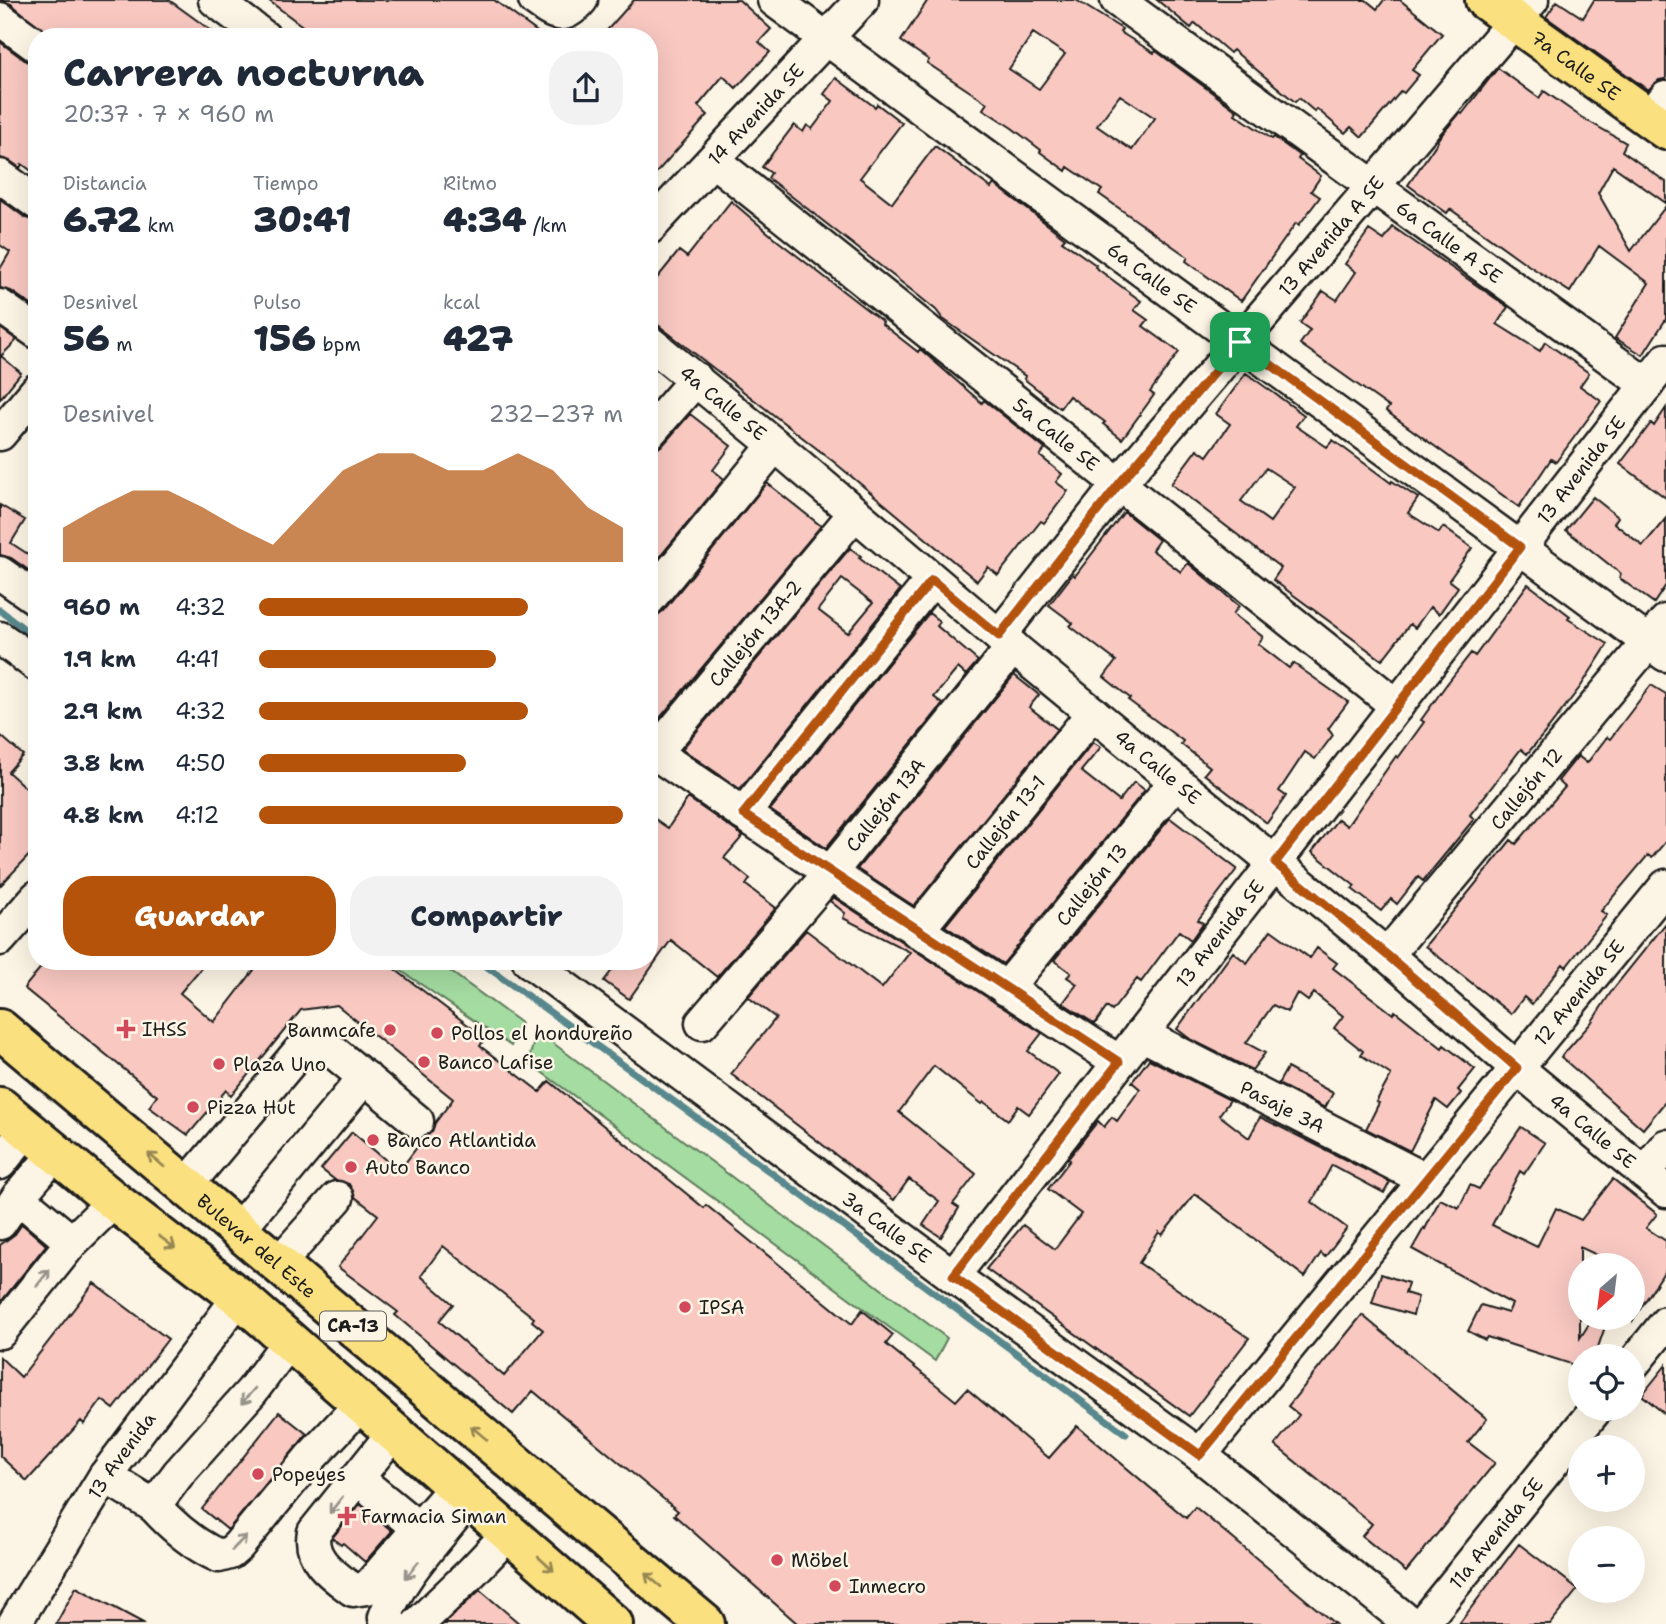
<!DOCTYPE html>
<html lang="es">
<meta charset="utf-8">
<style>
:root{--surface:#fff;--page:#f2f2f3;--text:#1f2937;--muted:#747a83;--accent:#b45309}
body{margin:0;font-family:"Shantell Sans",sans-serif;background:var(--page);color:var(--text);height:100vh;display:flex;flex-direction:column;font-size:26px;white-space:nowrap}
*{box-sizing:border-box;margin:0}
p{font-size:23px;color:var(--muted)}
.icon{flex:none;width:38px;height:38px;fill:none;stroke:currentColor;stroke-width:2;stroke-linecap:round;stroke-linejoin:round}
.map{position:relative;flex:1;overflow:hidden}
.drawer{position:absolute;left:28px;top:28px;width:630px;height:942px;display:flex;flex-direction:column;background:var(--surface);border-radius:28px;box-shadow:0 7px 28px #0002}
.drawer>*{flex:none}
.needle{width:46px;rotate:208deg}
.buttons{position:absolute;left:1568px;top:1253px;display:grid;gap:14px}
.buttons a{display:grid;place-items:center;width:77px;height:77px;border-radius:50%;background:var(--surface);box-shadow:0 7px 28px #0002;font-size:35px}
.pin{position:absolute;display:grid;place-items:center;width:60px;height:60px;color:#fff;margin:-30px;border-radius:14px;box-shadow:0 4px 10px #0006}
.round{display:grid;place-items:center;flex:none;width:74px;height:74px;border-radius:28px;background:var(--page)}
.head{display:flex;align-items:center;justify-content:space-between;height:119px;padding:0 35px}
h1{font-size:38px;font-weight:800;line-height:52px}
.figures{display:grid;grid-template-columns:repeat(3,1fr);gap:10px;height:119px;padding:7px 35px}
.figures div{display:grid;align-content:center}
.figures b{font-size:35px;font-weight:800}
.figures small{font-size:19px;font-weight:400}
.figures p{font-size:19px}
.chart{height:196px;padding:14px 35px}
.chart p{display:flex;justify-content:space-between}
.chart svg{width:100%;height:126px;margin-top:7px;fill:var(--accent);opacity:.7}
.cta{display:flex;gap:14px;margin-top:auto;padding:14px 35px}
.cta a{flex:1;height:80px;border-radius:28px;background:var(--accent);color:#fff;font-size:28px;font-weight:800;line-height:80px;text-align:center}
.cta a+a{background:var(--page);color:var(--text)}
ul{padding:0 35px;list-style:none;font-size:23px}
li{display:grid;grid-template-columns:112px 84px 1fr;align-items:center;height:52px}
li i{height:18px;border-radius:9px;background:var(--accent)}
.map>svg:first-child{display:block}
</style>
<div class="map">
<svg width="1666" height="1624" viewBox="0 0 1666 1624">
<rect width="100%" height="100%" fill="#fcf5e5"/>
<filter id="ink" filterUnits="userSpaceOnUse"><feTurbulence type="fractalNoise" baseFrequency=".0143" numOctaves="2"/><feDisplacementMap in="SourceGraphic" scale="14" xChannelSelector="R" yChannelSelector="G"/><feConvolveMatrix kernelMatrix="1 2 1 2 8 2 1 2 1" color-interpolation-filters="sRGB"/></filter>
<g filter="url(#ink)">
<path fill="#a4dca1" stroke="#607c5e" stroke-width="2" d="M387 961H436L521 1023 511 1046Z
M537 1031 947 1338 935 1361 528 1062Z"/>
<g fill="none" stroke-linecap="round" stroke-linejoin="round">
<path stroke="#58888d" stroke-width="7" d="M0 610 37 639
M479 961 701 1121 1126 1434"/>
</g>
<path fill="#f8c8c1" stroke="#1c1c1c" stroke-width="2" fill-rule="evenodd" d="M0 0H169L220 37H52L11 4Z
M268 0H494L544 37H317Z
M634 0H739L771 29 759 42 770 52 736 88 723 76 698 106 708 115 649 181V37H601Z
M928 0H1076L1122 29 1120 32 1154 53 1156 51 1237 111 1235 114 1272 139 1274 137 1300 156 1298 159 1321 176 1311 191 1320 197 1299 225 1296 223 1241 301 1186 261 1188 257 1099 194 1102 190 1068 167 1066 171 1040 152 1041 150 1012 128 983 109 987 103 927 63 929 60 901 41ZM1033 33 1065 54 1039 89 1009 69ZM1120 95 1155 118 1132 150 1097 126Z
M1157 0H1366L1377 9 1384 0H1400L1442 34 1412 70 1419 75 1404 93 1401 91 1362 137 1351 127 1345 133 1317 109 1315 112 1299 98 1295 102 1233 50 1230 53 1195 23 1191 28Z
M1594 0H1666V79L1659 80 1648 90 1546 17 1557 1 1583 18Z
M0 42 26 61 37 64V175L22 164 20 168 10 161 0 158Z
M1498 68 1539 98 1544 91 1581 117 1626 143 1622 151 1666 182V203L1613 166 1598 193 1631 251 1666 206V319L1643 355 1615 338 1649 283 1599 246 1570 292 1528 265 1450 209 1447 213 1408 185 1438 141 1437 140 1460 113 1462 114Z
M836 78 875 107 877 104 902 123 860 178 892 203 935 146 991 188 994 184 1018 202 1065 238 1062 241 1096 265 1095 267 1141 301 1134 310 1148 320 1143 326 1179 352 1150 392 1154 395 1122 439 1103 424 1105 422 1069 396 1060 408 1045 397 1046 396 1024 379 1025 376 943 319 936 310 910 289 768 178 771 173 762 167 794 125 803 132 807 125 812 129 833 101 824 94Z
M0 199 26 218 37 221V309L11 291 0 288V269L10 252 0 245Z
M731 201 778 241 883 322 882 324 918 352 920 349 982 403 984 400 1045 449 1040 456 1062 474 1056 482 1068 491 1044 523 1041 521 998 575 988 567 977 581 834 462 649 318V288L679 251 687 257Z
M1393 227 1508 307 1497 324 1540 351 1545 342 1589 373 1580 386 1601 401 1556 462 1551 459 1519 507 1386 411 1389 407 1300 344 1310 330 1300 323 1323 291 1337 300 1356 272 1345 264 1369 230 1384 240Z
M0 328 17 340 1 356 21 373 0 399Z
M1246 373 1304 415 1296 426 1327 447 1333 440 1391 483 1392 481 1418 498 1408 513 1439 533 1443 527 1472 548 1449 580 1458 587 1439 614 1430 607 1415 628 1410 624 1382 660 1273 580 1281 568 1171 484 1197 449 1207 456 1230 424 1216 414ZM1266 468 1295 487 1270 522 1241 501Z
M1666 408V498L1620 464 1651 423 1654 426Z
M690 414 731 446 713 470 724 479 649 570V451L663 445Z
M767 483 821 526 649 731V617L656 616 663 611Z
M1593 497 1618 517 1614 523 1643 546 1666 518V585L1654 603 1619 578 1621 574 1566 530Z
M0 505 25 520 11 543 37 560V576L11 558 0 555Z
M1124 512 1159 540 1152 550 1181 572 1188 563 1239 606 1233 614 1263 637 1258 644 1289 668 1293 663 1348 702 1328 729 1333 735 1315 759 1305 752 1279 791 1286 796 1267 823 1204 774 1210 767 1181 744 1183 741 1128 700 1130 698 1104 677 1116 661 1070 626 1073 623 1049 605 1073 574 1075 576Z
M850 548 861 556 859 558 900 590 740 789 682 749ZM842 579 873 603 848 633 818 610Z
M1528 584 1570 616 1568 619 1608 644 1581 686 1548 729 1527 754 1521 749 1470 815 1474 819 1423 881 1418 877 1397 904 1391 899 1381 911 1352 889 1355 886 1312 852 1338 819 1347 826 1396 756 1398 758 1424 722 1421 720 1446 685 1471 653 1475 656Z
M929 613 940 622 937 626 978 661 966 675 958 668 934 697 943 704 826 848 770 810Z
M1014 675 1039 695 1029 707 1057 729 914 906 857 869Z
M1651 685 1666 694V841L1652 858 1648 855 1601 911 1607 915 1566 967 1563 964 1532 1004 1524 997 1511 1014 1425 946 1511 840 1516 844 1565 787 1558 781 1578 756 1587 763 1607 737 1610 739Z
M0 735 23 755 8 772 37 798V847L0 886Z
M1093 742 1101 747 1081 771 1119 801 1134 782 1145 790 1003 964 945 926Z
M688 798 743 836 724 858 750 879 746 885 776 908 717 977 671 940 629 999 604 981 619 961H649V815L668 828Z
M1170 818 1237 869 1198 920 1203 923 1191 940 1179 931 1141 982 1137 979 1112 1011 1107 1007 1095 1024 1063 1003 1077 984 1067 977 1071 973 1054 960Z
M833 897 1042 1033 1028 1051 1059 1074 1029 1114 1018 1106 1008 1120 984 1102 982 1104 934 1066 899 1112 976 1174 953 1204 959 1208 941 1237 923 1225 939 1201 909 1179 894 1200 731 1074 776 1018 748 997 806 930 882 988 910 952 843 918 845 913 830 901Z
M1666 923V1101L1643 1129 1561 1057 1591 1023 1613 989Z
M1271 930 1310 958 1317 948 1337 963 1333 968 1393 1014 1395 1011 1442 1048 1444 1045 1475 1069 1458 1090 1461 1093 1448 1109 1436 1100 1410 1151 1366 1129 1379 1103 1376 1102 1391 1075 1361 1055 1363 1051 1334 1028 1343 1016 1314 993 1308 1001 1297 993 1287 1012 1273 1005 1246 1043 1265 1053 1252 1070 1190 1039 1177 1029 1233 952 1247 963Z
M46 961H207L180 993 214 1022 261 961H384L485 1038 480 1046 540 1092 549 1081 704 1208 706 1205 852 1324 862 1310 893 1335 886 1344 956 1401 967 1389 1049 1458 1077 1426 1186 1518 1195 1507 1335 1624H798L674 1515 678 1511 533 1391 513 1414 395 1315 398 1312 338 1267 378 1215 355 1197 349 1184 335 1180 321 1169 352 1132 399 1171 424 1138 432 1132 435 1123 453 1099 337 1005 301 1010 231 1096 226 1090 188 1135 149 1107 157 1096 24 988ZM443 1246 534 1318 532 1321 543 1330 504 1376 439 1321 453 1304 421 1276Z
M1149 1059 1230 1100 1219 1115 1249 1138 1260 1117 1390 1182 1384 1193 1332 1165 1312 1202 1347 1228 1325 1257 1321 1253 1305 1277 1195 1194 1162 1235 1159 1232 1139 1263 1249 1338 1189 1416 986 1269 1023 1225 1055 1249 1081 1214 1048 1189 1070 1160 1068 1159 1098 1121 1104 1127 1112 1117 1117 1121 1140 1089 1132 1082Z
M1287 1068 1333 1093 1325 1108 1278 1084Z
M1521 1127 1545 1143 1524 1174 1520 1171 1492 1225 1537 1247 1556 1208 1581 1220 1613 1179 1657 1214 1646 1228 1666 1241V1269L1633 1320V1265H1618L1580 1247V1338L1593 1318H1608L1595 1356H1580V1367L1487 1337 1485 1340 1468 1331 1481 1305 1508 1313 1512 1304 1412 1249 1424 1228 1425 1229 1440 1199 1459 1208 1470 1185 1479 1189Z
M22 1224 46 1245 0 1303V1245L15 1234Z
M1381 1274 1408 1283 1405 1293 1418 1297 1413 1315 1372 1303Z
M94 1283 168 1339 114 1409 102 1400 84 1424 81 1421 27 1481 0 1456V1357L21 1377Z
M1362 1315 1487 1419 1468 1442 1495 1463 1406 1572 1362 1536 1372 1524 1275 1445 1299 1415 1288 1406Z
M1666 1365V1415L1642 1395Z
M279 1412 307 1434 228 1530 202 1509Z
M360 1504 392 1531 365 1562 343 1543 341 1545 332 1538Z
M1519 1544 1578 1589 1550 1624H1459Z
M76 1587 145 1624H56Z
M480 1590 520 1624H444Z"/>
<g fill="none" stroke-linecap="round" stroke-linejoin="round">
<defs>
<g id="minor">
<path d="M215 0 264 37"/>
<path d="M535 0C554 14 563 21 581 0"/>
<path id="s1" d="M774 0 1666 655"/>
<path id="s2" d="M1117 0 1647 385"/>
<path d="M0 19 37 46"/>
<path d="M1649 118 1666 97"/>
<path id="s3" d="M714 161 1397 706"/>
<path d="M0 176 37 203"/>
<path id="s4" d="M649 228 862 0"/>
<path d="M0 306 37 332"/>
<path id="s5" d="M649 342 775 445 999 636 1387 955 1517 1068 1666 1191"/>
<path d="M649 433 696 379"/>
<path d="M0 434 37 390"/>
<path d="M0 573 37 599"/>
<path d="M649 599 775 445"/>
<path id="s6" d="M999 636 1119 484 1532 0"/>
<path d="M0 638 37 665"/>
<path d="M649 749 830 873 1119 1062"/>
<path id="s7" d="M655 753 855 513"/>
<path d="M743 814 932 580"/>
<path id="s8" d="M917 931 1093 713"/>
<path d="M0 939 37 897"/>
<path id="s9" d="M1387 955 1666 621"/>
<path id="s10" d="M529 961 953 1276 1200 1455 1411 1624"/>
<path id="s11" d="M1006 989 1176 781"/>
<path id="s12" d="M702 1023 830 873 1013 647"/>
<path id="s13" d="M1141 1034 1426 1180"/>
<path d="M0 1163 26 1130"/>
<path d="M1644 1173 1666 1146"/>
<path d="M186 1186 298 1053 312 1046 330 1049 417 1121"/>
<path d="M18 1197 72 1242"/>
<path d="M0 1223 18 1197 55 1154"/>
<path d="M238 1230 365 1077"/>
<path d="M278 1264 337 1198"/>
<path id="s14" d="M953 1276 1666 360"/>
<path d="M0 1332 72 1242 114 1201"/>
<path d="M289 1341 252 1391 178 1474 154 1506C173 1527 194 1545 219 1556L230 1553 238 1546 311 1457 362 1403"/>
<path d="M1633 1364 1666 1323"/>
<path d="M394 1432 314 1532C308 1559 333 1575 353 1590L367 1588 456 1486"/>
<path id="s15" d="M1200 1455 1666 886"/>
<path d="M105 1476 154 1506"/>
<path d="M357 1478 418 1528"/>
<path id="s16" d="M14 1624 105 1476 239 1297"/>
<path d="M391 1624 385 1617C400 1577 432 1545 458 1512"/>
<path d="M418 1624 472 1572 510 1532"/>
<path id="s17" d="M1422 1624 1596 1409"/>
</g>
<g id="major">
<path id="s18" d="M1485 0 1666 130"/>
</g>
<g id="highway">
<path id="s19" d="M0 1029 705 1624"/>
<path d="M0 1107 114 1201 239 1297 613 1624"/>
</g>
</defs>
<use href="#minor" stroke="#1c1c1c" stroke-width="37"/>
<use href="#major" stroke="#1c1c1c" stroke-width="44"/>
<use href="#highway" stroke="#1c1c1c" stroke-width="44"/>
<use href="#minor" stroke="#fcf5e5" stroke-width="32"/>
<use href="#major" stroke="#fbe080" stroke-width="38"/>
<use href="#highway" stroke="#fbe080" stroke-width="38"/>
</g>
<defs><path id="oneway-shaft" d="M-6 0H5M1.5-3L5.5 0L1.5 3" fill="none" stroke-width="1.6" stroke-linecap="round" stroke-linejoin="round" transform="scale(1.75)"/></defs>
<g stroke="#978853">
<use href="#oneway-shaft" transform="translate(156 1160) rotate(-140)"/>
<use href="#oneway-shaft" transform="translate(167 1242) rotate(37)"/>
<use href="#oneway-shaft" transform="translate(479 1433) rotate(-140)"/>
<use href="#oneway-shaft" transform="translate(546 1564) rotate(42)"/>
<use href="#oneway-shaft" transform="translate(653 1580) rotate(-140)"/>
</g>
<g stroke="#97938b">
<use href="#oneway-shaft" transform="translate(43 1278) rotate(-52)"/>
<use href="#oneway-shaft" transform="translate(248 1396) rotate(131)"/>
<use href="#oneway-shaft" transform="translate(336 1505) rotate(128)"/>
<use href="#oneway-shaft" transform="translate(239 1543) rotate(-46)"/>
<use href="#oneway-shaft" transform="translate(412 1570) rotate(128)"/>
</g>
</g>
<g fill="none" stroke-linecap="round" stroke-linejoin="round" filter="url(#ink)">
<defs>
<path id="route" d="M1240 342 1520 547 1275 863 1387 955 1517 1068 1200 1455 953 1276 1119 1062 743 814 932 580 999 636 1119 484Z"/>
</defs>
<use href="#route" stroke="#fff" stroke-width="14"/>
<use href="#route" stroke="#b45309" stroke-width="9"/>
</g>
<g fill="#d1495b" stroke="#fcf5e5" stroke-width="2.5">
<path d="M122.5 1018.5h7v7h7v7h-7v7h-7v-7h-7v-7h7z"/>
<circle cx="390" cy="1030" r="7"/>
<circle cx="437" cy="1033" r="7"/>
<circle cx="424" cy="1062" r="7"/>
<circle cx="219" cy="1064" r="7"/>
<circle cx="193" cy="1107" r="7"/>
<circle cx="373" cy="1140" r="7"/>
<circle cx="351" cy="1167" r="7"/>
<circle cx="685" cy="1307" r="7"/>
<circle cx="258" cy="1474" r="7"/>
<path d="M343.5 1505.5h7v7h7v7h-7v7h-7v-7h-7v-7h7z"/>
<circle cx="777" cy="1560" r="7"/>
<circle cx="835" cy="1586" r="7"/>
</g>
<g text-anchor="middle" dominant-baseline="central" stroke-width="5" stroke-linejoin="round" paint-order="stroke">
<rect fill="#fcf5e5" stroke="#5f5d58" stroke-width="2" x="320" y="1311.5" width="66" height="29" rx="5"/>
<g font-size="18" font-weight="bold" fill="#1c1c1c">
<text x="353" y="1326">CA-13</text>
</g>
<g font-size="19" fill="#1c1c1c" stroke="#fcf5e5">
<text stroke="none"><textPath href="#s18" startOffset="112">7a Calle SE</textPath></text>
<text stroke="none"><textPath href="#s4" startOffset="156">14 Avenida SE</textPath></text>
<text stroke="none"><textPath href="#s6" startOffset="520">13 Avenida A SE</textPath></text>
<text stroke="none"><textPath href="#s2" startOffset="411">6a Calle A SE</textPath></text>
<text stroke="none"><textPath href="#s1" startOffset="469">6a Calle SE</textPath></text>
<text stroke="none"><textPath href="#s5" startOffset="96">4a Calle SE</textPath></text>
<text stroke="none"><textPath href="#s3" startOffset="438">5a Calle SE</textPath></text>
<text stroke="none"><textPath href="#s14" startOffset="1022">13 Avenida SE</textPath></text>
<text stroke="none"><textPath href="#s7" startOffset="156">Callejón 13A-2</textPath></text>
<text stroke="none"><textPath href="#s5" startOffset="663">4a Calle SE</textPath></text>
<text stroke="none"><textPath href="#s9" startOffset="217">Callejón 12</textPath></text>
<text stroke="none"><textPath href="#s12" startOffset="285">Callejón 13A</textPath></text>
<text stroke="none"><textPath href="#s8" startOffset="140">Callejón 13-1</textPath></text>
<text stroke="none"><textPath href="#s11" startOffset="135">Callejón 13</textPath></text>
<text stroke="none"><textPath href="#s14" startOffset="434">13 Avenida SE</textPath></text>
<text stroke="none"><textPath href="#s15" startOffset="598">12 Avenida SE</textPath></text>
<text stroke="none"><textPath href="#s13" startOffset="159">Pasaje 3A</textPath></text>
<text stroke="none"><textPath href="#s5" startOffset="1230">4a Calle SE</textPath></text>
<text stroke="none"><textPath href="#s10" startOffset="446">3a Calle SE</textPath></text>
<text stroke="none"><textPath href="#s19" startOffset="336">Bulevar del Este</textPath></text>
<text stroke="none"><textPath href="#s16" startOffset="200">13 Avenida</textPath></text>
<text stroke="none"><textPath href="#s17" startOffset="117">11a Avenida SE</textPath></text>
</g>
<g font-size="19" fill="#1c1c1c" stroke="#fcf5e5" text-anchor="start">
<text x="142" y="1029">IHSS</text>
<text x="376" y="1030" text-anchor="end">Banmcafe</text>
<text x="451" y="1033">Pollos el hondureño</text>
<text x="438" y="1062">Banco Lafise</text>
<text x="233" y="1064">Plaza Uno</text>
<text x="207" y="1107">Pizza Hut</text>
<text x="387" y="1140">Banco Atlantida</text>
<text x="365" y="1167">Auto Banco</text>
<text x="699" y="1307">IPSA</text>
<text x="272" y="1474">Popeyes</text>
<text x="361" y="1516">Farmacia Siman</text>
<text x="791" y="1560">Möbel</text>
<text x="849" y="1586">Inmecro</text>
</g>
</g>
</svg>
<div class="buttons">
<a><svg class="needle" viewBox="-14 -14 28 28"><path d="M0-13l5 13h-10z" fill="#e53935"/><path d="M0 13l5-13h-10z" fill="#747a83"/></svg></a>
<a><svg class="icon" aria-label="locate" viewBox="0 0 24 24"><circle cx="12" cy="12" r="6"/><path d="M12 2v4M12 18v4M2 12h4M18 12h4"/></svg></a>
<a>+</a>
<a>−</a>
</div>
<div class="pin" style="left:1240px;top:342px;background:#1e9e55"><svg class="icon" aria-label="arrive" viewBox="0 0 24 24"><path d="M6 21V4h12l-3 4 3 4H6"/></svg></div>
<section class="drawer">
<div class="head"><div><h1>Carrera nocturna</h1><p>20:37 · 7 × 960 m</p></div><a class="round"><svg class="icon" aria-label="share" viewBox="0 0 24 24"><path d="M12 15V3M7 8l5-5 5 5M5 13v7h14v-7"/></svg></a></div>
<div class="figures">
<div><p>Distancia</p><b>6.72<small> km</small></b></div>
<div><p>Tiempo</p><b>30:41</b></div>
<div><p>Ritmo</p><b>4:34<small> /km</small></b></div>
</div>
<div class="figures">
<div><p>Desnivel</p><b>56<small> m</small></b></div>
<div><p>Pulso</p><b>156<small> bpm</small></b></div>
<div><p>kcal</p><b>427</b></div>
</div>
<div class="chart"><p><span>Desnivel</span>232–237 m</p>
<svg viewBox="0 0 160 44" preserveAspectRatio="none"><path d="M0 44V32L10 25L20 19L30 19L40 25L50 32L60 38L70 25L80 12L90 6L100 6L110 12L120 12L130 6L140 12L150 25L160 32V44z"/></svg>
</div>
<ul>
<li><b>960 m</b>4:32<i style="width:74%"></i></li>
<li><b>1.9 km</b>4:41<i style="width:65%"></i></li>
<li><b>2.9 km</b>4:32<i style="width:74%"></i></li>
<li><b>3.8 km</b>4:50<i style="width:57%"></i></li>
<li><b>4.8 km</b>4:12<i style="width:100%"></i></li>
</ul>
<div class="cta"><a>Guardar</a><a>Compartir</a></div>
</section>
</div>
